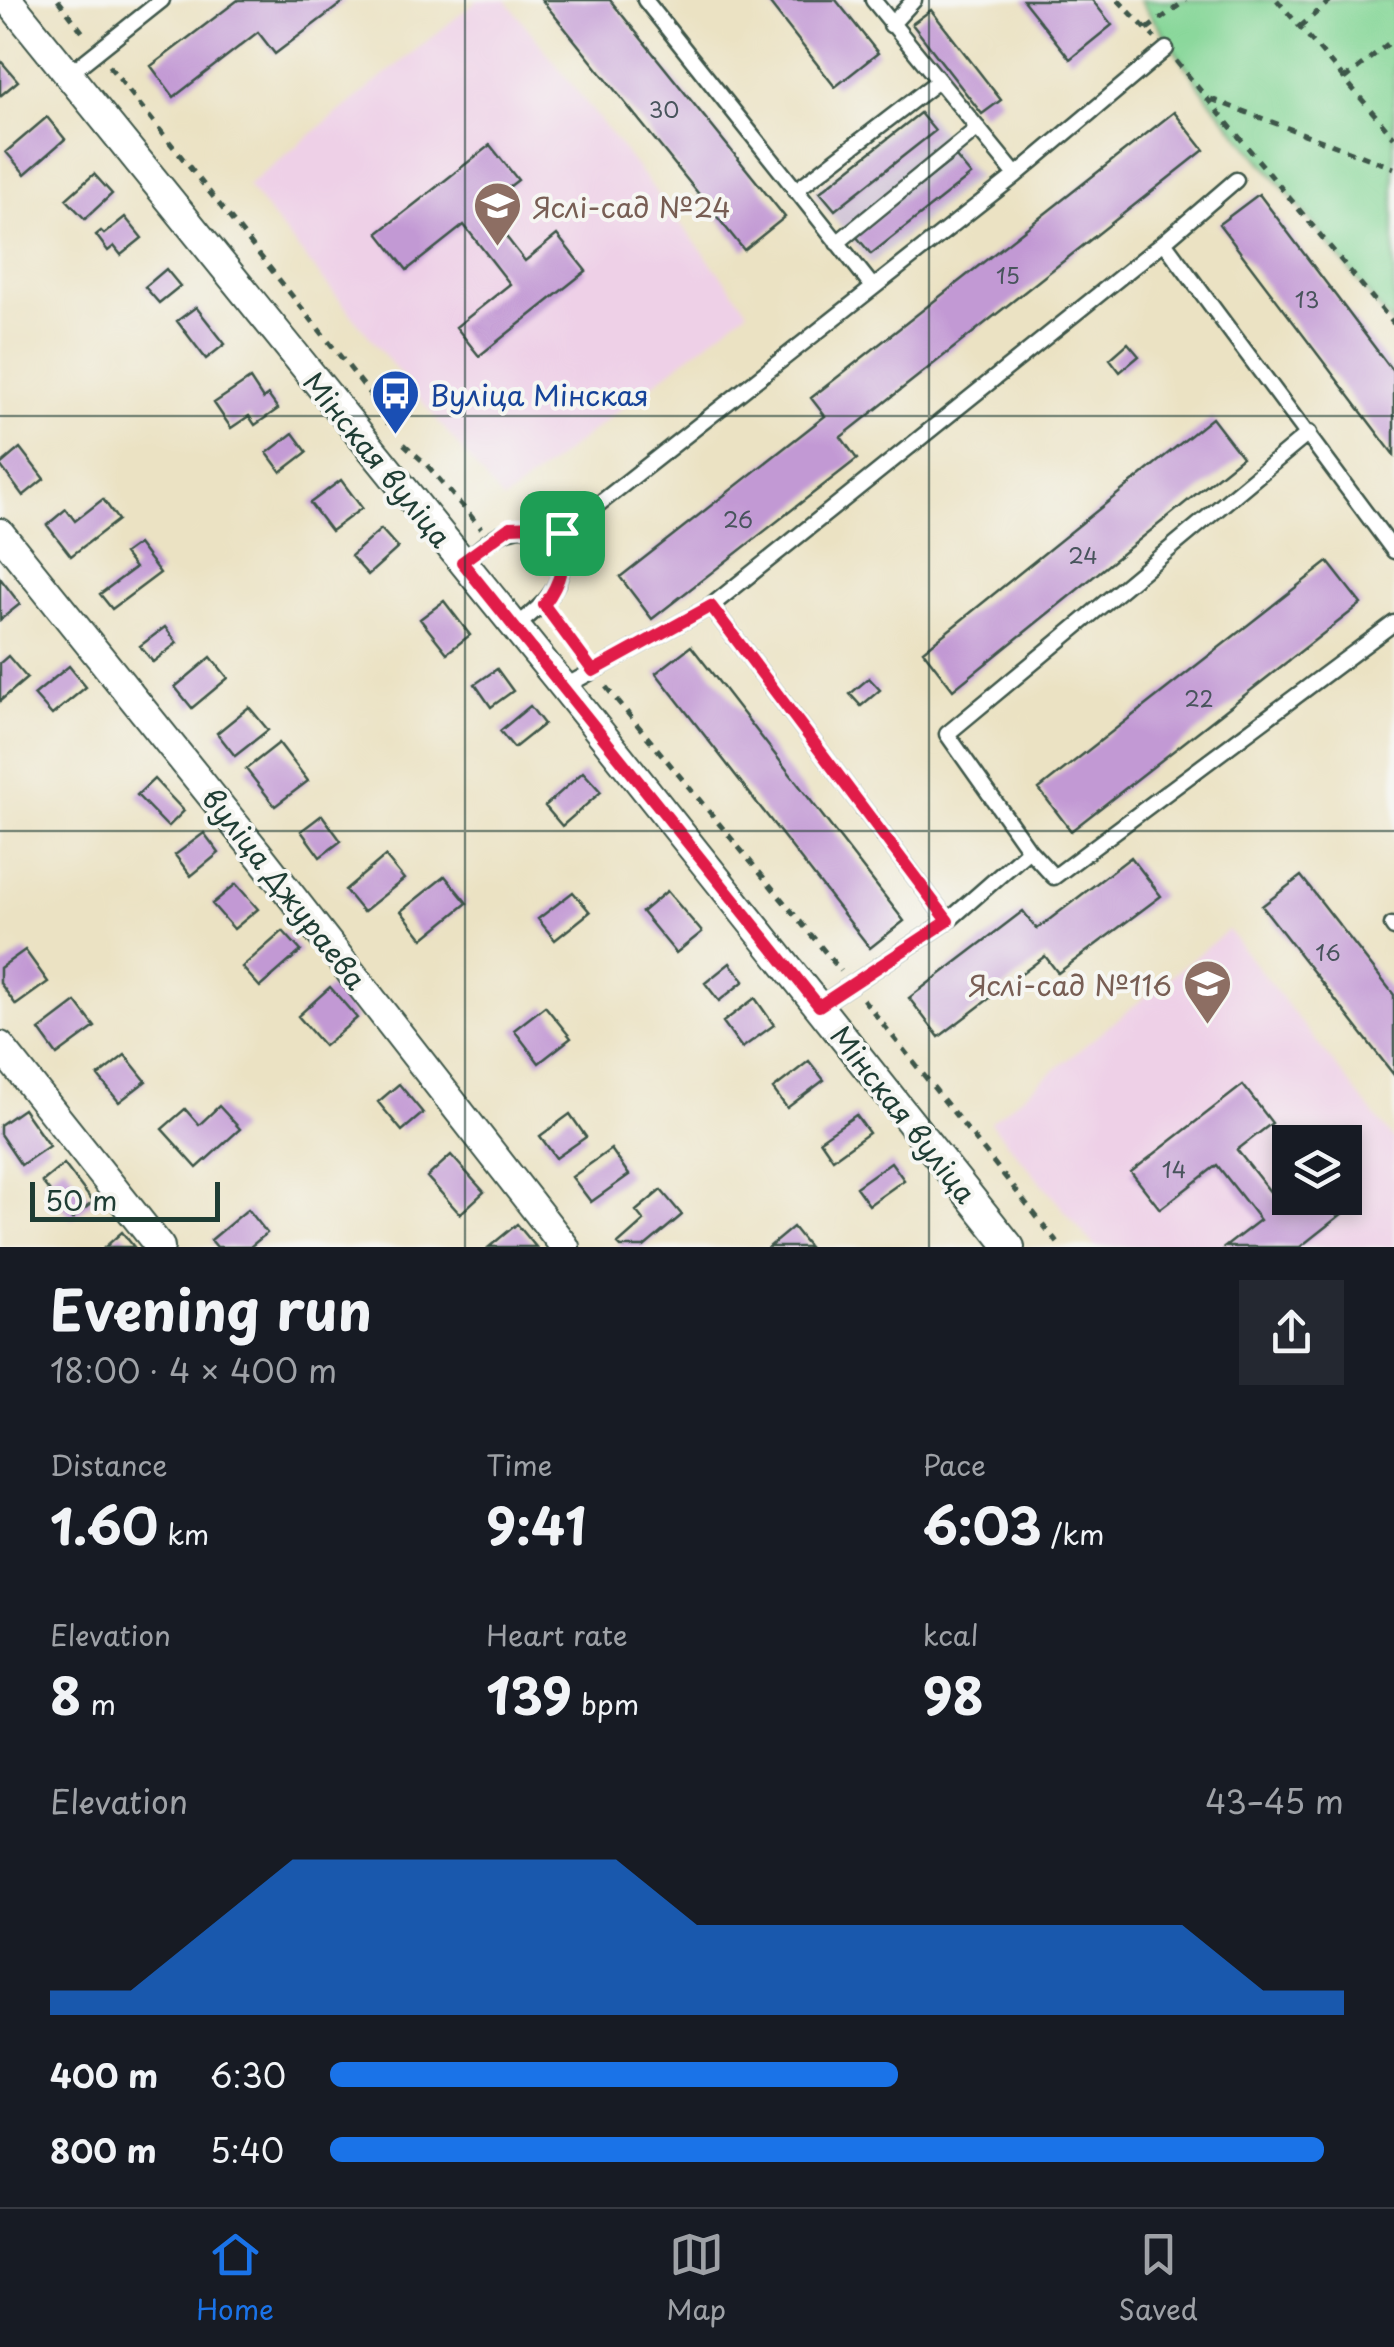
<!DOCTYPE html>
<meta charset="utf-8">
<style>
:root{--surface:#171b24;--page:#242831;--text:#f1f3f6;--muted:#9ea1a6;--line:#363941;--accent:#1a73e8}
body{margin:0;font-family:"Playpen Sans",sans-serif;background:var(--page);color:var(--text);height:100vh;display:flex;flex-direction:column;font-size:38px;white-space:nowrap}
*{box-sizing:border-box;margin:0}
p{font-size:32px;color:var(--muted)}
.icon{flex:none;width:55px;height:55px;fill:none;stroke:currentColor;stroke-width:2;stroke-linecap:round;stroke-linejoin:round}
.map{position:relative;height:1247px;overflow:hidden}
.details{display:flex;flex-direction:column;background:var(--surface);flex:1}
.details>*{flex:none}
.buttons{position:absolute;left:1272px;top:1125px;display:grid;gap:20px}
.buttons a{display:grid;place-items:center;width:90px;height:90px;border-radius:0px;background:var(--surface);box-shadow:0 5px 15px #0003;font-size:50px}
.scale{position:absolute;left:30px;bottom:25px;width:190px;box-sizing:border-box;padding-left:10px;border:5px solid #1f3d34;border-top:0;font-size:28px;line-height:35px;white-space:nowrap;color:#1f3d34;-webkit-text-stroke:8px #f6f6f2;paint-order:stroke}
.pin{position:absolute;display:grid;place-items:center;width:85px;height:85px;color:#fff;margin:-42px;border-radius:20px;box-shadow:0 5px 15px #0006}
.round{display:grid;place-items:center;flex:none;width:105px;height:105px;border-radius:0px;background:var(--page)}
.overview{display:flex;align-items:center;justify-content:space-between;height:170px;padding:0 50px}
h1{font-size:55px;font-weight:700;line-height:75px}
.metrics{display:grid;grid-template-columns:repeat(3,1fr);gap:15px;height:170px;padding:10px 50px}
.metrics div{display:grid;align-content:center}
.metrics b{font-size:50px;font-weight:700}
.metrics small{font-size:28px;font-weight:400}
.metrics p{font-size:28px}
.chart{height:280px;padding:20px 50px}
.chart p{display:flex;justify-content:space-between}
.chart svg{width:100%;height:180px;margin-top:10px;fill:var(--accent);opacity:.7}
ul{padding:0 50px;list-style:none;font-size:32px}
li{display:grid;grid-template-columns:160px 120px 1fr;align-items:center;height:75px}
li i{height:25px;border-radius:12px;background:var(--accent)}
.menu{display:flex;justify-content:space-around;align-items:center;height:140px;border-top:2px solid var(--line);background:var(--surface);font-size:28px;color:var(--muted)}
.menu a{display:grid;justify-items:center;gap:5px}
.menu .current{color:var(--accent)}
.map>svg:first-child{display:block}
</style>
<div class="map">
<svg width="1394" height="1247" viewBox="0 0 1394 1247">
<rect width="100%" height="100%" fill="#f6f6f2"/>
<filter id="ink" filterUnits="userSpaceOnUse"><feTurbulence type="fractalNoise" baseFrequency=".01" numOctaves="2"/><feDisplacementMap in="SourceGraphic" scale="20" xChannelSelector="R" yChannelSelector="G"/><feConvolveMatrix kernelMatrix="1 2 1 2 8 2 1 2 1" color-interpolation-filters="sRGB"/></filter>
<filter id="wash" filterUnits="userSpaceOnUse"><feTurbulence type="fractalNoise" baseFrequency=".0048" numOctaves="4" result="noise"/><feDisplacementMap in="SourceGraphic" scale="40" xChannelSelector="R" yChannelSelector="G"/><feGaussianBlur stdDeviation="2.25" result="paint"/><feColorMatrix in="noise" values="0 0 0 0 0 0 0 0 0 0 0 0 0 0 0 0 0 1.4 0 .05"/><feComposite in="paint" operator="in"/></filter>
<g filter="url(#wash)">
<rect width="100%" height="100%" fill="#ebe2c3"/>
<path fill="#eed0e7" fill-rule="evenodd" d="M478 0H506L748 310 503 501 247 186Z
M1228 930 1394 1140V1247H1095L990 1122ZM1290 1142H1345V1198H1290Z"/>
<path fill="#ccbed3" d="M920 105 978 176 871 264 813 193Z"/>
<path fill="#84d696" stroke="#528a65" stroke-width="2.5" d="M1140 0H1394V327L1307 216 1208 98Z"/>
<g id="blocks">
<path fill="#c299d4" d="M238 0H346L275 54 258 32 174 97 151 66Z
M542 0H610L785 217 744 250Z
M767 0H836L878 53 835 87Z
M1023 0H1092L1112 25 1070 59Z
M931 10 1001 100 982 114 912 24Z
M0 60 18 81 0 96Z
M1174 112 1204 150 841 437 857 459 652 619 620 577 825 416 811 398Z
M920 113 935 131 835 210 820 192Z
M47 117 65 139 25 174 6 152Z
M490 145 518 180 483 207 525 261 557 235 586 271 479 356 456 327 510 284 464 225 407 270 378 233Z
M956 157 971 175 871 254 856 236Z
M94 174 112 194 85 219 66 199Z
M1259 194 1394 373V455L1219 224Z
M125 217 142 238 121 255 114 246 108 251 96 235 101 231 104 234Z
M166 269 180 286 159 303 145 287Z
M196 307 225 344 206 359 177 321Z
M1128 343 1139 356 1120 372 1110 359Z
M250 379 263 399 268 395 278 409 255 425 249 416 231 428 214 403Z
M1212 418 1242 457 953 690 923 651Z
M293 433 307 452 281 472 267 453Z
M20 448 44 479 23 496 0 465Z
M341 480 362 508 331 531 310 503Z
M103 499 118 520 71 556 47 525 66 509 75 521Z
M381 529 398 548 368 575 351 556Z
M138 544 160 573 112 609 100 594 135 568 124 554Z
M1328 562 1361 604 1071 831 1039 789Z
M0 578 20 604 0 620Z
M444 601 470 635 447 653 420 619Z
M165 627 177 643 153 662 140 646Z
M691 646 904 921 870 948 656 673Z
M8 656 27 678 0 701V663Z
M211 657 228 678 192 708 175 687Z
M69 666 86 687 52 715 34 695Z
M497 669 513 691 491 707 475 684Z
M869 678 880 690 861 706 850 694Z
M530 706 544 724 514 748 500 731Z
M249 707 268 730 235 756 217 733Z
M279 743 308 781 275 806 246 769Z
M583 772 601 792 562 826 545 806Z
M154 779 184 811 168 827 137 795Z
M322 815 341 841 320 857 301 831Z
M204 833 219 853 191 876 175 855Z
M385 856 404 879 363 912 345 890Z
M1131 857 1161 896 1058 973 1045 956 939 1037 909 998 1023 911 1037 929Z
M445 876 467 903 423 939 401 911Z
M1301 876 1394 995V1075L1262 906Z
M236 884 258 909 234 929 212 904Z
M667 891 702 932 676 953 642 912Z
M573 892 590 912 555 940 538 919Z
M283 931 301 951 260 987 242 967Z
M25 950 48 982 16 1005 0 983V968Z
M730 963 744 981 719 1001 705 983Z
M330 987 357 1018 324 1046 298 1016Z
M755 998 774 1025 742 1048 723 1022Z
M76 1002 95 1027 57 1055 39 1030Z
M545 1006 571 1038 539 1063 514 1030Z
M125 1055 146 1081 119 1102 98 1076Z
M809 1061 824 1080 787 1108 773 1089Z
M399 1084 423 1113 402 1131 378 1102Z
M1243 1085 1272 1123 1237 1150 1279 1203 1290 1194V1198H1331L1343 1213 1300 1247H1225L1260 1220 1217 1165 1160 1209 1131 1172Z
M219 1106 240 1129 197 1168 162 1129 185 1109 199 1125Z
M23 1109 49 1146 21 1165 0 1134V1125Z
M570 1114 586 1137 556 1158 540 1136Z
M856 1115 869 1133 833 1159 820 1140Z
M611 1149 629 1175 591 1202 572 1177Z
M451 1155 484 1192 460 1214 427 1177Z
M891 1162 904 1180 869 1205 856 1187Z
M64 1164 93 1202 72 1219 42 1182Z
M661 1190 682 1215 644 1247H621L618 1244 644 1221 636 1211Z
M248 1209 267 1233 250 1247H217L211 1240Z
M517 1224 536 1247H489Z
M793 1227 809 1247H769Z
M122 1232 134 1247H105Z"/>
</g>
</g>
<g filter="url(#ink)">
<use href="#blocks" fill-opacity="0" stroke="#3e5649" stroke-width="2.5"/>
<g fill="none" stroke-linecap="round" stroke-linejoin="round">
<defs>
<path id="lane" d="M645 0 873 287
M873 0 1016 175
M891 25 914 0
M69 74 162 0
M795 191 938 81
M1164 242 1394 551
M837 243 978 128
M562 533 1016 175 1166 49
M463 563C500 530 512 520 562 533 567 584 553 597 514 628
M711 606 948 921
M564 687 711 606 1164 242 1236 180
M1029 850 947 734 1309 433
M1392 925 1394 928
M819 1006 948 921 1029 850 1054 877 1394 623"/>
<path id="street" d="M8 0 564 687 1010 1247
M0 533 260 856 565 1247
M0 1046 160 1247"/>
</defs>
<use href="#lane" stroke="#3e5649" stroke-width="19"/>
<use href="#street" stroke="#3e5649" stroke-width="32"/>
<path stroke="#3e5649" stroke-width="5" stroke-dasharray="8 8" stroke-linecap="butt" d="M58 0 87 38
M1118 0 1155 38
M1277 0 1394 137
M1300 27 1331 0
M1147 29 1186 0
M1176 61 1394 324
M109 66 368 391 388 424
M1344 79 1394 39
M1211 99 1394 168
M404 444 427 465 481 528
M554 619 584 658
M606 687 841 971
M863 999 1061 1247"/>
<use href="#lane" stroke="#fff" stroke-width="14"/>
<use href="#street" stroke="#fff" stroke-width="28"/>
</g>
</g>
<g fill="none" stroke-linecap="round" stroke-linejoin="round" filter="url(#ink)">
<defs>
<path id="route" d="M535 526 562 533C565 562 562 581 544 605L593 671 711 606 948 921 819 1006 462 562 510 527Z"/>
</defs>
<use href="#route" stroke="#fff" stroke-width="20"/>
<use href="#route" stroke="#e11d48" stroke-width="12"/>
</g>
<path fill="none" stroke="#1f3d34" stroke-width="2.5" stroke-opacity="0.55" d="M465 0V1247M929 0V1247M0 416H1394M0 831H1394"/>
<defs>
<symbol id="school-pin" viewBox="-11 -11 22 30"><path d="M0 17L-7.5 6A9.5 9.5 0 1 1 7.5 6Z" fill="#8d6e63" stroke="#f6f6f2"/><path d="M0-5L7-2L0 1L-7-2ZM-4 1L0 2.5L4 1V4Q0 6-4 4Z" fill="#fff"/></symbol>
<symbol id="bus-pin" viewBox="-11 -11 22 30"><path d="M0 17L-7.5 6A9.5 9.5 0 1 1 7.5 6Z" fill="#1a4fb4" stroke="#f6f6f2"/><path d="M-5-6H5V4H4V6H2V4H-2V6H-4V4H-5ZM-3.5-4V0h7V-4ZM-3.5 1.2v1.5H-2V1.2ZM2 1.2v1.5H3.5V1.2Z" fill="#fff"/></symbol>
</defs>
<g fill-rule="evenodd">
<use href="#school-pin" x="470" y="178" width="55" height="75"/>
<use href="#bus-pin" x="368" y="366" width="55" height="75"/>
<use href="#school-pin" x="1180" y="956" width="55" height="75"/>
</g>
<g text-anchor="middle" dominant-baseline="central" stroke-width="8" stroke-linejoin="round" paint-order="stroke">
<g font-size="22" fill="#48545c">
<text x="664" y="108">30</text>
<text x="1008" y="274">15</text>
<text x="1307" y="298">13</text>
<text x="738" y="518">26</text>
<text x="1083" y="554">24</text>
<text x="1199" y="697">22</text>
<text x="1328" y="951">16</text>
<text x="1174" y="1168">14</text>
</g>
<g font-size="28" fill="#785e54" stroke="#f6f6f2" text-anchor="start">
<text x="533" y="206">Яслі-сад №24</text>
<text x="1172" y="984" text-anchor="end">Яслі-сад №116</text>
</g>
<g font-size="28" fill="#164399" stroke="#f6f6f2" text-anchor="start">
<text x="430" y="394">Вуліца Мінская</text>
</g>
<g font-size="28" fill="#1f3d34" stroke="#f6f6f2">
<text transform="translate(378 459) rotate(51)">Мінская вуліца</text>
<text transform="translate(285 888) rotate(52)">вуліца Джураева</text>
<text transform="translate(904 1114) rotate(52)">Мінская вуліца</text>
</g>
</g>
</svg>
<div class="buttons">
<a><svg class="icon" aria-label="layers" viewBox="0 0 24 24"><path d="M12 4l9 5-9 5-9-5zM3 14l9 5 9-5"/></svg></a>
</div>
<div class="scale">50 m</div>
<div class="pin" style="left:562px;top:533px;background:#1e9e55"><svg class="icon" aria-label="arrive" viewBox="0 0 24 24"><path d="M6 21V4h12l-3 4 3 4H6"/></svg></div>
</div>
<section class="details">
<div class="overview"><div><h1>Evening run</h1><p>18:00 · 4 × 400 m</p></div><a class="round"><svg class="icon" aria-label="share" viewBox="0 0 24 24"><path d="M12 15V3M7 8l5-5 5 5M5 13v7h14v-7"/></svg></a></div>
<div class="metrics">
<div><p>Distance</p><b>1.60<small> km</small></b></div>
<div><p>Time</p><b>9:41</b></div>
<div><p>Pace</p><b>6:03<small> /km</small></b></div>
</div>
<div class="metrics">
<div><p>Elevation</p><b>8<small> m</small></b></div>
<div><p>Heart rate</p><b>139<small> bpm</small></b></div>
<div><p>kcal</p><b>98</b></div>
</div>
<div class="chart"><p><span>Elevation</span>43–45 m</p>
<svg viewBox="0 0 160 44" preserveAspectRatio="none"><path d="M0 44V38L10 38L20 22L30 6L40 6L50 6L60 6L70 6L80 22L90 22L100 22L110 22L120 22L130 22L140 22L150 38L160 38V44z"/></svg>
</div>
<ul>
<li><b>400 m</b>6:30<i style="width:56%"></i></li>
<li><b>800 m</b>5:40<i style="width:98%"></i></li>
</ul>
</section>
<nav class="menu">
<a class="current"><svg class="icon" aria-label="home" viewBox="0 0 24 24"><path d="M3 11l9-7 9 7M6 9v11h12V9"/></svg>Home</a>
<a><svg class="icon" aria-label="map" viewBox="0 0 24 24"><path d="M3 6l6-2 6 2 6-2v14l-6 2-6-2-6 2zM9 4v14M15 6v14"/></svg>Map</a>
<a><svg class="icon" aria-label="saved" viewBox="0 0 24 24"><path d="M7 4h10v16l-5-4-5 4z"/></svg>Saved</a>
</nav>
